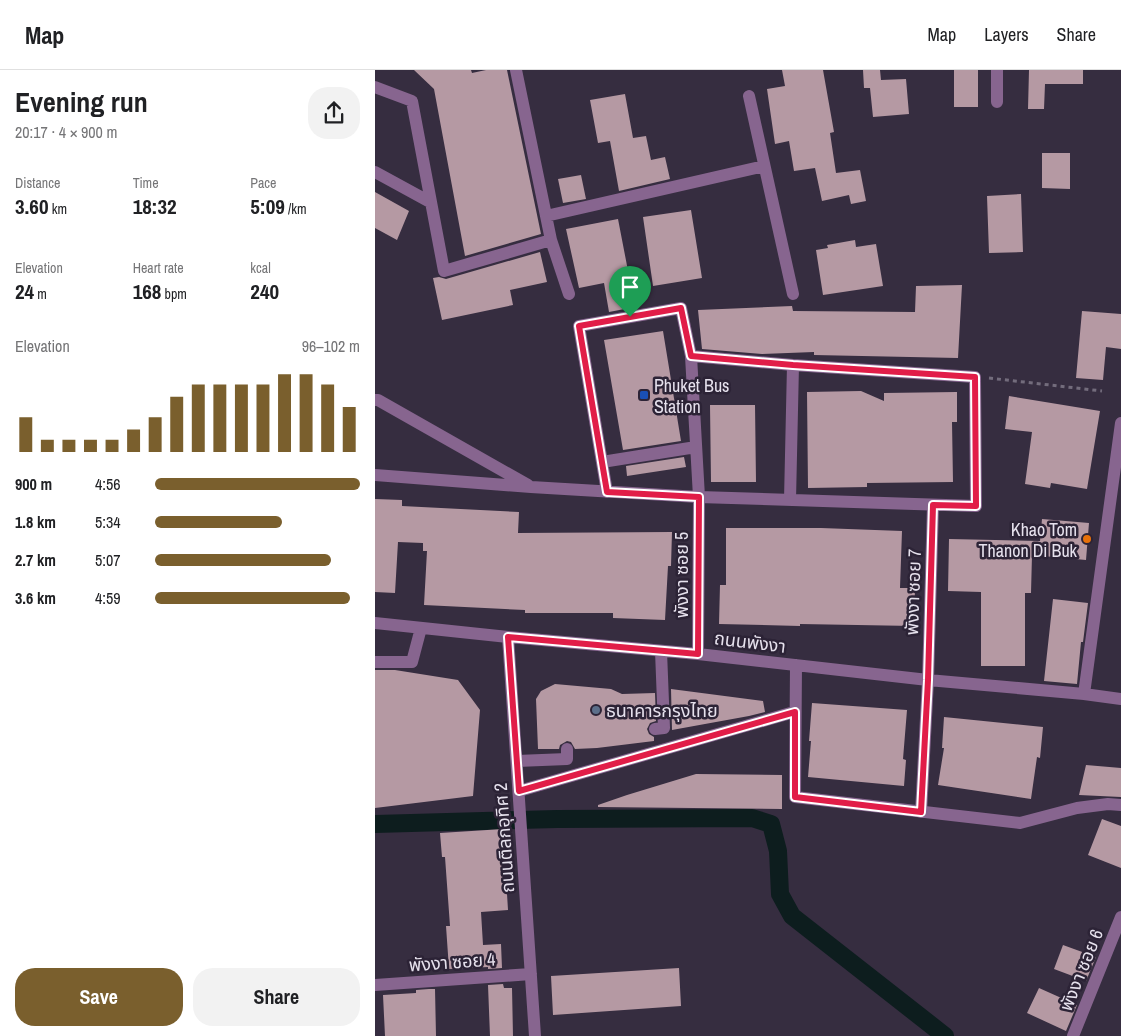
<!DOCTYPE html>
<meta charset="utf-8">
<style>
:root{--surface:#fff;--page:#f2f2f2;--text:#202124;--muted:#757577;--line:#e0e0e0;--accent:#7a5f2d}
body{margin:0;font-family:"Archivo Narrow","Noto Sans Thai",sans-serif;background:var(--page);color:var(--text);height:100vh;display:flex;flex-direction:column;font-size:19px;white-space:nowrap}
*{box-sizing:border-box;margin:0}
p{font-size:16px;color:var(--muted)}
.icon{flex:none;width:28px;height:28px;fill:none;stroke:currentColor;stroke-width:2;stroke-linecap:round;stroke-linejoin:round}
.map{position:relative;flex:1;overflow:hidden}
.sheet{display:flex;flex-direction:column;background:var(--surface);width:375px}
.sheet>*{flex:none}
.pin{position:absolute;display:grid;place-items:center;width:42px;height:42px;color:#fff;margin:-51px -21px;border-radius:50% 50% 50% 0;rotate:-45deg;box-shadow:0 0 5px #0007}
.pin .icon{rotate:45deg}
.round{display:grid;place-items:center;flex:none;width:52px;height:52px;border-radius:20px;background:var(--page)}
.overview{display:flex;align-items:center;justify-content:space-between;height:85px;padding:0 15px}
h1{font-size:28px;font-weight:700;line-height:38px}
.figures{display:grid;grid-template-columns:repeat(3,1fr);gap:8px;height:85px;padding:5px 15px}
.figures div{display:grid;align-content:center}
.figures b{font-size:21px;font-weight:700}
.figures small{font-size:14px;font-weight:400}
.figures p{font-size:14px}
.chart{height:140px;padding:10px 15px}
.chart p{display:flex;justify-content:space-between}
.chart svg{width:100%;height:90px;margin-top:5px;stroke:var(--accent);stroke-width:6}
.cta{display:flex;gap:10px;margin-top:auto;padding:10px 15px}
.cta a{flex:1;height:58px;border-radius:20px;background:var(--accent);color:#fff;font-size:20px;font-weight:700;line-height:58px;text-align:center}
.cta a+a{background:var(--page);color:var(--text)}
ul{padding:0 15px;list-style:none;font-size:16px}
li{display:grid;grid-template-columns:80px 60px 1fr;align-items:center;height:38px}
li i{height:12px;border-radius:6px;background:var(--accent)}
header{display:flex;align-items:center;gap:30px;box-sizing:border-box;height:70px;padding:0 25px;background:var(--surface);border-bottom:1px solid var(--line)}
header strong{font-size:24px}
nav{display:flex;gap:28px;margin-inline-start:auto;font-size:18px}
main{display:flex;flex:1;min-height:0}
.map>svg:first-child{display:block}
</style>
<header>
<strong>Map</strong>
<nav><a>Map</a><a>Layers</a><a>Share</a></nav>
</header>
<main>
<section class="sheet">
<div class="overview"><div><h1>Evening run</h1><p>20:17 · 4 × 900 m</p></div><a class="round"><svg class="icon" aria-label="share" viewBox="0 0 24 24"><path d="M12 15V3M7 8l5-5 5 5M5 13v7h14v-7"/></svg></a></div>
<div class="figures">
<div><p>Distance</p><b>3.60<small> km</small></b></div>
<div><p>Time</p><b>18:32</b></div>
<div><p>Pace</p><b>5:09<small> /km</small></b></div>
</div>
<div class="figures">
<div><p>Elevation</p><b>24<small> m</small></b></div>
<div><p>Heart rate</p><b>168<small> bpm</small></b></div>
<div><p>kcal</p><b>240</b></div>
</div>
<div class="chart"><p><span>Elevation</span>96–102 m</p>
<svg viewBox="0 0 160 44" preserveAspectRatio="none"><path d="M5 44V27M15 44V38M25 44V38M35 44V38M45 44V38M55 44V33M65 44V27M75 44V17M85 44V11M95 44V11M105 44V11M115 44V11M125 44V6M135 44V6M145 44V11M155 44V22"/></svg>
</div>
<ul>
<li><b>900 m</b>4:56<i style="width:100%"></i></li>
<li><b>1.8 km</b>5:34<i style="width:62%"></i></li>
<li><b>2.7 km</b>5:07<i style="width:86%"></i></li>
<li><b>3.6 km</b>4:59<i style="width:95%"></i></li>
</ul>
<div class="cta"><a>Save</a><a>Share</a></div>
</section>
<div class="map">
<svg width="746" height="966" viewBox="0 0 746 966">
<rect width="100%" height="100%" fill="#362d40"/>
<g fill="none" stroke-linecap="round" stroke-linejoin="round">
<path stroke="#0d1d1e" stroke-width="18" d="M0 754 182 749 377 748 396 754 403 781 405 824 417 846 570 966"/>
</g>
<path fill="#b599a3" d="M39 0H96L97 3 111 0H132L166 164 90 186 59 19Z
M407 0H448L459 62 455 63 461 103 485 100 491 131 476 134 474 125 447 131 440 98 419 101 414 71 400 74 392 19 410 16Z
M488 0H505L506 10 531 9 534 44 498 47 495 18H489Z
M579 0H603V37H579Z
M654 0H708V14H670L669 39H653Z
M250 24 258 68 271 66 276 90 290 87 295 109 244 121 235 71 223 73 215 30Z
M667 83H695V119L667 118Z
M206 105 211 129 188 133 183 109Z
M0 122 34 141 22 170 0 158Z
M646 124 648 182 614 183 612 126Z
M316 140 327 208 278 216 268 147Z
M243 149 260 237 234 242 229 213 204 218 191 159Z
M480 170 481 177 501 174 508 216 448 225 441 180 453 178 452 175Z
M165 182 172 212 135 220 138 235 67 250 58 208 64 207 71 209Z
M587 215 583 288 439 285V282L387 284 327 279 323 240 417 236 418 241 540 242 541 216Z
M707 241 746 244V279L731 277 728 310 701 308Z
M288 261 306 371 248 380 229 270Z
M486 321 509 331V323L582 322V352H577L578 412 492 413V417L433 418 432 322Z
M634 326 725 341 712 419 676 413 675 418 650 414 657 362 630 359Z
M335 335H380L381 412H336Z
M309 387 311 397 252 406 251 396Z
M0 429 27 430V436L144 442 143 463 297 462 296 496H293L290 550 238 548V543H150V540L49 535 52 481H48V473L23 472 20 523 0 522Z
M667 449 714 453 711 490 657 485 656 523H650V596H606V522L573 521 574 469 665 471Z
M351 458H446L527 461 525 518H540L539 556 425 554V556L344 554 345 515H351Z
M678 529 713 533 708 572H706L702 614 669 611Z
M0 600H20L83 610 105 640 98 726 0 738Z
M180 614 236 619 247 624 280 623 281 651 275 653 272 659 274 664 279 667V671L222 678 200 679 196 672 192 671 185 675 184 679H163L161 629 166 621Z
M296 619 388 631 390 642 374 646 297 660Z
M437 633 532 640 528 689 531 690 529 716 433 707 436 671H434Z
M569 647 668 657 665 688 662 687 656 729 563 715 569 678H567Z
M711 695 746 698V727L704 725Z
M321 704 407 705V739L223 737V735L252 725Z
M727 749 746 756V798L713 785Z
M128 759 133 840 106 842 108 875 126 874 127 898 113 899V897L74 899 71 856H75L70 787H67L65 763Z
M688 875 721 887 711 911 679 899Z
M304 898 306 936 178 945 176 906Z
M128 914 129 918H137L138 966H115L113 915Z
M664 918 702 935 691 961 652 943Z
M54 919H60L61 966H10L8 925 41 923V920Z"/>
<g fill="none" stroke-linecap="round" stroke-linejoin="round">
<path stroke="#736c7c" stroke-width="3" stroke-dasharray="4 4" stroke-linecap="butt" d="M614 308 727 321"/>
<path stroke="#87658f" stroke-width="12" d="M141 0 176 170 194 224
M622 0V32
M0 17 37 31 69 201 176 170
M374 26 418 224
M0 102 55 132
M171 146 389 96
M0 330H3L153 415
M227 392 321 377
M0 405 156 417 324 427 601 436 600 307 418 295 316 286
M232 422 204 256 306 238 316 286 324 427 323 584
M415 430 418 295
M0 553 133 567 323 584 553 610 709 624 746 629
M133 567 160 966
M0 592H37L46 558
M421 595 420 727 645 753 702 738 733 734 746 735
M709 624 746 353
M280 659 289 658 286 581
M142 691 192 689V679
M144 721 419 642
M546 742 553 610 558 435
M0 915 156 904
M698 966 746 847"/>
</g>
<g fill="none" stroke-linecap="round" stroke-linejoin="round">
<defs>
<path id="route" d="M306 238 316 286 418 295 600 307 601 436 558 435 553 610 546 742 420 727V642L144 721 133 567 323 584 324 427 232 422 204 256Z"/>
</defs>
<use href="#route" stroke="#fff" stroke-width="10"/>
<use href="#route" stroke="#e11d48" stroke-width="6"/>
</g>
<rect fill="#1a4fb4" stroke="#2c2336" stroke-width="2" x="264" y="320" width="10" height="10" rx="2.5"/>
<circle fill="#e8710a" stroke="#2c2336" stroke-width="2" cx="712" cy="469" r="5"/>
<circle fill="#5c6f8a" stroke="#2c2336" stroke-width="2" cx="221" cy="640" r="5"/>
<g text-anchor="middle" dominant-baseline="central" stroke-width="5" stroke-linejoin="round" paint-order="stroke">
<g font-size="18" fill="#e6e1ed" stroke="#2c2336" text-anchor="start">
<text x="279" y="315">Phuket Bus<tspan x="279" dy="21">Station</tspan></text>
<text x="702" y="459" text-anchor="end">Khao Tom<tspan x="702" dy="21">Thanon Di Buk</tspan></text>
<text x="231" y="640">ธนาคารกรุงไทย</text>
</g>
<g font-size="18" fill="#e6e1ed" stroke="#2c2336">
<text transform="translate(306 505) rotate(-90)">พังงา ซอย 5</text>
<text transform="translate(538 522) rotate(-88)">พังงา ซอย 7</text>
<text transform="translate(375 572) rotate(7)">ถนนพังงา</text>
<text transform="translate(129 768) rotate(-94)">ถนนติลกอุทิศ 2</text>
<text transform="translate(77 892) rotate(-4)">พังงา ซอย 4</text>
<text transform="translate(706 900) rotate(-68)">พังงา ซอย 6</text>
</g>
</g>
</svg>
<div class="pin" style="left:255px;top:247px;background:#1e9e55"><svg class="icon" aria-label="arrive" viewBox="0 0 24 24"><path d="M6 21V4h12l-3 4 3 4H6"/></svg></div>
</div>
</main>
